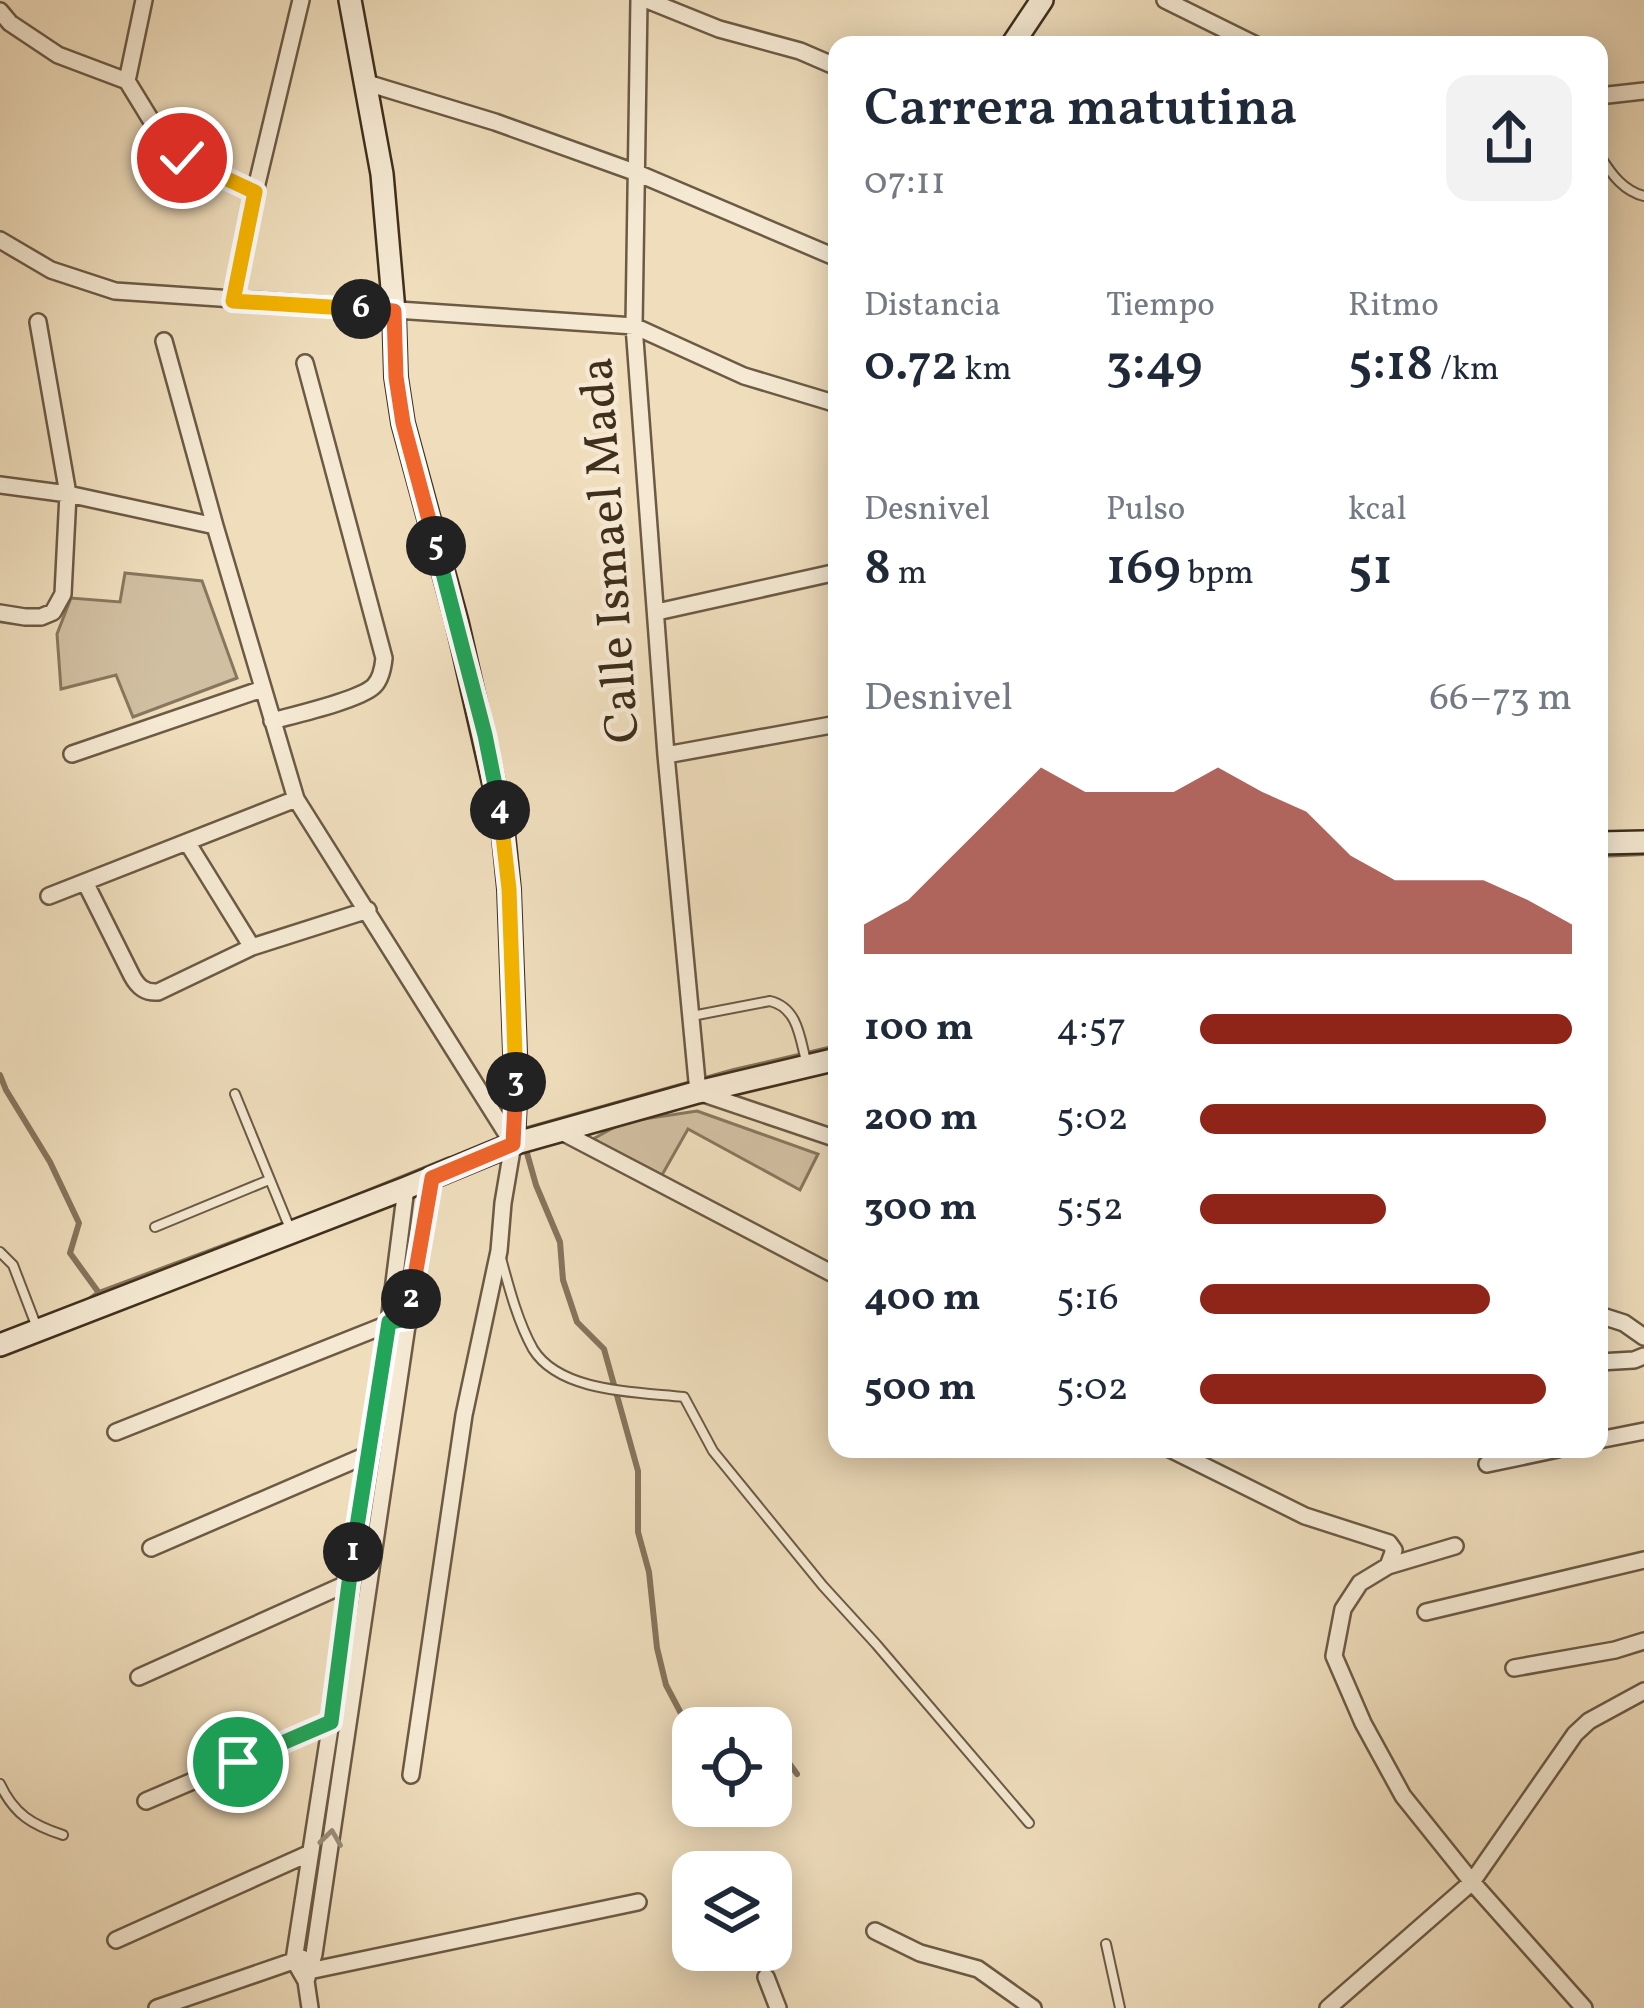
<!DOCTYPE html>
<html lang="es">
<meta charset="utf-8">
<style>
:root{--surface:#fff;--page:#f2f2f3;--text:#1f2937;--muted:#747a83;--accent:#8f2418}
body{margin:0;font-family:Vollkorn,serif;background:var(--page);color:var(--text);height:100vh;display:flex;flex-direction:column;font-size:45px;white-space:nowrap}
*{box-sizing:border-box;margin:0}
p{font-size:39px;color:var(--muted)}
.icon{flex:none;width:66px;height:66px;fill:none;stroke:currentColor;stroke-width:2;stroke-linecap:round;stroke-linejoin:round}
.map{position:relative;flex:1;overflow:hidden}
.details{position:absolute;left:828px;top:36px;width:780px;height:1422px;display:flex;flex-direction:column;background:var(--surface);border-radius:24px;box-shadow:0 6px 30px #0003}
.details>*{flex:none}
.tools{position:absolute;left:672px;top:1707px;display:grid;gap:24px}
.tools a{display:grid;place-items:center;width:120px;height:120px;border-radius:24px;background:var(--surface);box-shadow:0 6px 30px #0003;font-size:60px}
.pin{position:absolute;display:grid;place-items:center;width:102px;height:102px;color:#fff;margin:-51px;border:6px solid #fff;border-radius:50%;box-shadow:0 3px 12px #0007}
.km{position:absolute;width:60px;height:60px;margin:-30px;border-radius:50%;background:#222;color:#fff;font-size:33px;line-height:60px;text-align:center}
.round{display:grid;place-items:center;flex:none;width:126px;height:126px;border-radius:24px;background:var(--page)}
.summary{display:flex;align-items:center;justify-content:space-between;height:204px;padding:0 36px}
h1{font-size:54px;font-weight:600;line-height:90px}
.figures{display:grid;grid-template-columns:repeat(3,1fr);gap:18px;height:204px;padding:12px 36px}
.figures div{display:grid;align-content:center}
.figures b{font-size:51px;font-weight:600}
.figures small{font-size:33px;font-weight:400}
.figures p{font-size:33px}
.chart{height:336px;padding:24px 36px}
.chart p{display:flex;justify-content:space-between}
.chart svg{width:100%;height:216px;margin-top:12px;fill:var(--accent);opacity:.7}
ul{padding:0 36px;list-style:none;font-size:39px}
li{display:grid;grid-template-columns:192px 144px 1fr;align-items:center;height:90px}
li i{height:30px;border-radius:15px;background:var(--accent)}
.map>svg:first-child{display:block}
</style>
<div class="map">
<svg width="1644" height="2008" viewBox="0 0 1644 2008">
<rect width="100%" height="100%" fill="#efddbc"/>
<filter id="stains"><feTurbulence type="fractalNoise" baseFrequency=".00167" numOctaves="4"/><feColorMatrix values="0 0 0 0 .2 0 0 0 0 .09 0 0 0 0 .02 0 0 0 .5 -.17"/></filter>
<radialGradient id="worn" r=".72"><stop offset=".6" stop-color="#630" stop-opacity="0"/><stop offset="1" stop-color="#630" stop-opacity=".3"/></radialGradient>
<path fill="#d1bfa1" stroke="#88775e" stroke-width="3" d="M125 573 202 581 237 678 133 717 116 675 61 689 57 634 71 598 120 602Z
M697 1111 818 1154 800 1190 688 1129 662 1175 593 1139 624 1122Z"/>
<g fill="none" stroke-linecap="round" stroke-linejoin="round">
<path stroke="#86745c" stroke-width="6" d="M1599 855 1644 853
M0 1075 6 1090 50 1162 79 1223 70 1253 99 1293
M517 1132 734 1071 837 1047
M525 1146 536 1185 560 1242 563 1280 577 1322 604 1349 638 1471V1532L649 1572 657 1648 666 1685 693 1736
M350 1199 449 1159
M88 1301 99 1293 287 1223
M771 1754 778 1748 797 1774"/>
<defs>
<path id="lane" d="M1602 159C1612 175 1624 191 1644 196
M692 1016 770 1001C799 1008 800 1040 807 1065
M235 1094 291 1231
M155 1227 269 1180
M0 1252 13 1265 36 1325
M501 1258C509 1288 518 1322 533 1349 560 1393 639 1392 684 1397L713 1451 823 1586 876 1644 1029 1823
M0 1784C14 1814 32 1825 63 1835
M1106 1944 1120 2008"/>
<path id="street" d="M639 0 634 326 666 755 698 1092 837 1139
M647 0 719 29 800 51 837 67
M1165 0 1256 45
M0 11 10 23 58 55 127 81 165 143 182 158 255 192
M127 81 144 0
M367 83 495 122 637 173 837 258
M1599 96 1644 91
M0 240 51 270 115 291 634 326 744 376 837 404
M233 301 255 192 301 0
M164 341 215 526 296 799 513 1144 503 1203 499 1251 464 1415 411 1775
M0 485 68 494 215 526
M657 612 837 572
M0 613 25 617H41L53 612 63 594 68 494 38 322
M272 721C294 715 360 700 374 686 381 679 383 668 384 658L305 363
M72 754 262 689
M666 755 837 724
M187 842 252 947
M85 882 132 976C138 987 145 993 158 992L252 947 368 910
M49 896 296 799
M560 1131 837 1276
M1599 1315 1624 1323 1644 1337
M1599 1362 1634 1360 1644 1356
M116 1432 393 1322
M1599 1440 1644 1431
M1170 1449 1305 1516 1389 1543 1394 1550 1388 1566
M1487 1464 1558 1449
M1455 1546 1388 1566 1360 1583 1343 1609 1334 1656 1363 1723 1403 1796 1472 1882 1584 2008
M151 1548 369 1454
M1426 1612 1644 1560
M1514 1668 1615 1650 1644 1641
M139 1677 348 1583
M146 1801 331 1722
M875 1931 920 1953 978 1969 1033 2008
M116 1940 310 1853
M309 1971 638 1902
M766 1977 778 2008
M306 1981 314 1954 408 1319 432 1178
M157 2008 302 1958
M310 2008 306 1981 294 1960 331 1722 348 1583 389 1322 406 1188
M1328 2008 1472 1882 1575 1734 1589 1721 1644 1691"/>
<path id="secondary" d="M350 0 382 174 394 311 396 377 403 423 457 622 502 820 509 889 516 1079 513 1144
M1012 45 1042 0
M1599 843 1644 842
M0 1345 406 1188 513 1144 698 1092 837 1059"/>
</defs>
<use href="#lane" stroke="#6c5a44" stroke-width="12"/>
<use href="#street" stroke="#6c5a44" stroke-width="20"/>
<use href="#secondary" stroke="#402f1c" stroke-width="26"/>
<use href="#lane" stroke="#f5e9d3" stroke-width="8"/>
<use href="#street" stroke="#f5e9d3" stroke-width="15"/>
<use href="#secondary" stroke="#f5e9d3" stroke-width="21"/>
</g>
<defs><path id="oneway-chevron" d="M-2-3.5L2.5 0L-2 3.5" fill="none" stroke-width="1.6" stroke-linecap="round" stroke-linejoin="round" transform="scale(3)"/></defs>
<use stroke="#9a8c78" href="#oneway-chevron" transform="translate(331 1838) rotate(-82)"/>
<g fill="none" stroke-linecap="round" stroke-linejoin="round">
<defs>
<path id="split-1" d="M238 1762 331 1722 353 1552"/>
<path id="split-2" d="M353 1552 389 1322 408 1319 411 1299"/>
<path id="split-3" d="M411 1299 432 1178 513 1144 516 1082"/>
<path id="split-4" d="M500 810 509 889 516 1082"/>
<path id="split-5" d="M436 546 485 735 500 810"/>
<path id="split-6" d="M361 309 394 311 396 377 403 423 436 546"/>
<path id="split-7" d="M182 158 255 192 233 301 361 309"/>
</defs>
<use href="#split-1" stroke="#fff" stroke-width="24"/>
<use href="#split-2" stroke="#fff" stroke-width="24"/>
<use href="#split-3" stroke="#fff" stroke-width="24"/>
<use href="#split-4" stroke="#fff" stroke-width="24"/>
<use href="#split-5" stroke="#fff" stroke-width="24"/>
<use href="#split-6" stroke="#fff" stroke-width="24"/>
<use href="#split-7" stroke="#fff" stroke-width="24"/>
<use href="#split-1" stroke="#22a559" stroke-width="15"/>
<use href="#split-2" stroke="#22a559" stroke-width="15"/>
<use href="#split-3" stroke="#f0652b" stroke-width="15"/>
<use href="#split-4" stroke="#f5b400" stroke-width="15"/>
<use href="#split-5" stroke="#22a559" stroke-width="15"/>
<use href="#split-6" stroke="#f0652b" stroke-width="15"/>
<use href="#split-7" stroke="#f5b400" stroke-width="15"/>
</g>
<g text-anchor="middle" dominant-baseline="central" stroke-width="9" stroke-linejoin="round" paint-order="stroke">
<g font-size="48" fill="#402f1c" stroke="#f5e9d3">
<text transform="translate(612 550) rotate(-94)">Calle Ismael Mada</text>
</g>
</g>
<rect width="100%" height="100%" filter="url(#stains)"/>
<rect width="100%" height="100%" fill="url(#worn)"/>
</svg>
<div class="tools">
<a><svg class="icon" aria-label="locate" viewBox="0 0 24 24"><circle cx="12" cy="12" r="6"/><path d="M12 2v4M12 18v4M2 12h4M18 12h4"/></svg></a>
<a><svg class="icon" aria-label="layers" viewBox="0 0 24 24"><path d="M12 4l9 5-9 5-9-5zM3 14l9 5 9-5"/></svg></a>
</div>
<div class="pin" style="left:238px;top:1762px;background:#1e9e55"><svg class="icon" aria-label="arrive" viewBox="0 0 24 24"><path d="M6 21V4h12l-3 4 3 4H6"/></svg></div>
<div class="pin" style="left:182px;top:158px;background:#d93025"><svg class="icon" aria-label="check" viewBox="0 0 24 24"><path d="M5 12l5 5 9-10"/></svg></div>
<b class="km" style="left:353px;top:1552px">1</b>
<b class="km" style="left:411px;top:1299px">2</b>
<b class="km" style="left:516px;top:1082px">3</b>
<b class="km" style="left:500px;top:810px">4</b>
<b class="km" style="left:436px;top:546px">5</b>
<b class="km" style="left:361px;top:309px">6</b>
<section class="details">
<div class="summary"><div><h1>Carrera matutina</h1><p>07:11</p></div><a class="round"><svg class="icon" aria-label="share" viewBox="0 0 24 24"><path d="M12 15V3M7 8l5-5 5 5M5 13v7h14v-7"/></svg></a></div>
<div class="figures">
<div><p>Distancia</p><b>0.72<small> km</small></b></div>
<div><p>Tiempo</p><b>3:49</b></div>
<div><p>Ritmo</p><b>5:18<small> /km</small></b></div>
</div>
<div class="figures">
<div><p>Desnivel</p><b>8<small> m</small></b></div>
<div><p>Pulso</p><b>169<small> bpm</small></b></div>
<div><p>kcal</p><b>51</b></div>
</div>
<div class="chart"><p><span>Desnivel</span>66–73 m</p>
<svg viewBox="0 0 160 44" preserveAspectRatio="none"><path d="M0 44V38L10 33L20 24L30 15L40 6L50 11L60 11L70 11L80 6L90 11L100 15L110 24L120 29L130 29L140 29L150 33L160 38V44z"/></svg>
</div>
<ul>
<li><b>100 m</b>4:57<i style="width:100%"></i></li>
<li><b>200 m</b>5:02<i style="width:93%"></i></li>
<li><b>300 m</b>5:52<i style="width:50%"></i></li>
<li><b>400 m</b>5:16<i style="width:78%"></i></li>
<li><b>500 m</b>5:02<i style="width:93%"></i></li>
</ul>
</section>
</div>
